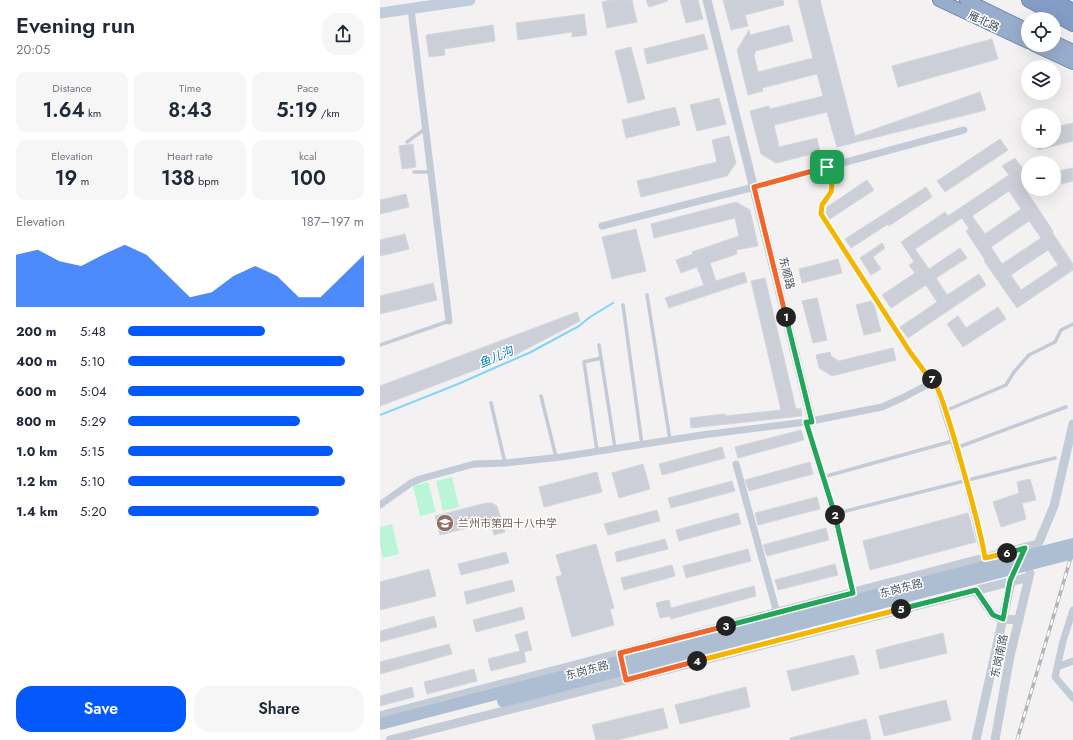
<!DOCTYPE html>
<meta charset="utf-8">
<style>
:root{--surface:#fff;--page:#f6f6f7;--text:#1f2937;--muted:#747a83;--accent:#0359fb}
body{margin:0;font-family:Jost,"Noto Sans SC",sans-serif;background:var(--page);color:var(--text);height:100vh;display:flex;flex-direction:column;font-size:15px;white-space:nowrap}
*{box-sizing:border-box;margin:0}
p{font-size:13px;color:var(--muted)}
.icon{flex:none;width:22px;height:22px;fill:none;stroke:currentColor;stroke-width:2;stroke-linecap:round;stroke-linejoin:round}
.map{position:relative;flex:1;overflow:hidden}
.details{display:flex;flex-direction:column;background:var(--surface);width:380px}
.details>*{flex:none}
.controls{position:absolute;left:641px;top:12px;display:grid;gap:8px}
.controls a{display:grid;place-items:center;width:40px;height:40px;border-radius:50%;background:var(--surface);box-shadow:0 4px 16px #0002;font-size:20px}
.pin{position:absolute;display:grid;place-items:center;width:34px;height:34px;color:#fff;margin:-17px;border-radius:8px;box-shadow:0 2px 6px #0006}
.km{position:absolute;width:20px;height:20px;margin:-10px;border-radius:50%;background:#222;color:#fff;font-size:11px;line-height:20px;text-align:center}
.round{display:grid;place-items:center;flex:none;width:42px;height:42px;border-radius:16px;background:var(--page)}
.overview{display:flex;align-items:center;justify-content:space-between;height:68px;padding:0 16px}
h1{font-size:22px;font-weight:600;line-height:30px}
.figures{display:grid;grid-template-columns:repeat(3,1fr);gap:6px;height:68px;padding:4px 16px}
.figures div{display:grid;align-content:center;border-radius:10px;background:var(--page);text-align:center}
.figures b{font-size:20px;font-weight:600}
.figures small{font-size:11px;font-weight:400}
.figures p{font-size:11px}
.chart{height:112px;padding:8px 16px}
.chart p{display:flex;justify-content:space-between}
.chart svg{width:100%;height:72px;margin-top:4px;fill:var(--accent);opacity:.7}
.cta{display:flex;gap:8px;margin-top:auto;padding:8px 16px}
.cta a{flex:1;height:46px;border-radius:16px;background:var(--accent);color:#fff;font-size:16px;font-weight:600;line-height:46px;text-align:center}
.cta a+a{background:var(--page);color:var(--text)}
ul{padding:0 16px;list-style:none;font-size:13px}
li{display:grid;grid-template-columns:64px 48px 1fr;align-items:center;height:30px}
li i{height:10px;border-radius:5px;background:var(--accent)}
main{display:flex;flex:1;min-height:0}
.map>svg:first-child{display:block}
</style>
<main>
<section class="details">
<div class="overview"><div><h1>Evening run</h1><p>20:05</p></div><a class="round"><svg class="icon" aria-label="share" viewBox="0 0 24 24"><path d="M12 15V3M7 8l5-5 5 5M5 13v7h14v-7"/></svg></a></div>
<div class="figures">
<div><p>Distance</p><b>1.64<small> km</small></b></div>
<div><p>Time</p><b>8:43</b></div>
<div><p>Pace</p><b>5:19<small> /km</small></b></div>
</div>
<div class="figures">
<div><p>Elevation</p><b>19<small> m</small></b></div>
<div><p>Heart rate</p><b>138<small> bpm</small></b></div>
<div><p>kcal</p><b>100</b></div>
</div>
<div class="chart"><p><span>Elevation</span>187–197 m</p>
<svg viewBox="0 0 160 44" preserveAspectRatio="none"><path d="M0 44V12L10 9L20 16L30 19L40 12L50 6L60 12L70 25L80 38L90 35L100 25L110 19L120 25L130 38L140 38L150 25L160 12V44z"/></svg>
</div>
<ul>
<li><b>200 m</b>5:48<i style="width:58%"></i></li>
<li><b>400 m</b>5:10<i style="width:92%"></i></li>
<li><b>600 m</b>5:04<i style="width:100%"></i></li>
<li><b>800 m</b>5:29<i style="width:73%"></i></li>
<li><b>1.0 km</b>5:15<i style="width:87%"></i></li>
<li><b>1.2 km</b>5:10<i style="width:92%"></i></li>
<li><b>1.4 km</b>5:20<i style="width:81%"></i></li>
</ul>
<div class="cta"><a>Save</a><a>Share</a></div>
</section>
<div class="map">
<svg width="693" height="740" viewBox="0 0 693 740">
<rect width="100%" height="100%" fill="#f3f1f1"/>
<path fill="#bbf5d7" d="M72 477 79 507 63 511 56 481Z
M48 482 56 512 40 516 33 486Z
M12 524 19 554 3 558 0 545V527Z"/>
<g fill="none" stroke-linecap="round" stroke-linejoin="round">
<path stroke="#83d4f7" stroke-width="2" d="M0 415 78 384 151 352 199 326 210 317 233 303"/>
</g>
<path fill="#cccfd7" stroke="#d4d6dd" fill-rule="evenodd" d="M230 0H252L257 22 227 28 222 2Z
M266 0H287L288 1 269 7Z
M300 0H318L323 19 306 23Z
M343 0H403L404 5 365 15 368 26 351 30Z
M418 0H440L475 136 600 92 606 110 457 147 447 112 394 125 399 147 437 138 440 152 396 163 381 154 370 111 389 106 390 109 443 96 437 74 382 88 383 91 368 95 357 50 369 30 370 35 409 25 413 41 376 51 374 55 378 72 433 58Z
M204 14 207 35 192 37V32L138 40 136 23Z
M113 25 115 41 64 49 65 55 49 57 46 35Z
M324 34 328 49 267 64 264 49Z
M612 39 618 59 518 87 512 66Z
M251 47 265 99 248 103 235 51Z
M339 98 346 124 317 131 310 105Z
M295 107 300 125 246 138 242 120Z
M693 123V141L658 150 656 141H674V127Z
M349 136 356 163 347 176 261 197 257 181 337 162 332 140Z
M620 139 628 150 565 192 557 181Z
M33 144 36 167 22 169 19 146Z
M635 158 648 176V183L643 186 673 231 672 232 693 264V270L637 308 604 261 605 260 586 231 589 229 582 218 535 249 549 269 580 248 587 258 556 278 567 295 599 274 606 285 528 338 520 327 557 302 546 285 511 308 502 295 535 273 529 265 534 262 521 242 565 212 568 216 629 175 622 166ZM629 191 641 209 605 234 592 216ZM649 221 661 238 622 264 611 247ZM668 250 678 265 641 290 631 275Z
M693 168V181L682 184 678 171Z
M487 180 494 190 450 219 446 213 447 207Z
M546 187 552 197 509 226 508 224 471 248 465 239Z
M26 194 29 207 0 214V200Z
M356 202 370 210 378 246 356 250 357 254 330 263 336 281 364 272 367 282 289 308 285 298 324 285 317 267 301 273 296 260 313 254 312 252 359 236 355 218 274 238 271 224Z
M256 229 266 271 232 279 222 237Z
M25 234 29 249 0 256V240Z
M502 243 505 248 493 257 501 269 491 275 480 258Z
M458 259 462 273 422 283 419 269Z
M385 278 416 409 421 408 422 416 311 428 310 418 345 414V416L401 410 371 281Z
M53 283 57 300 0 314V296Z
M437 298 447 340 433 343 422 301Z
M491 301 494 305 501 331 484 335 476 305Z
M618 307 626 319 583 347 567 324 578 316 586 328Z
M197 312 200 321 135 355 0 406V386Z
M513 348 516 360 452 376 439 368 436 355 450 352 451 356 459 361Z
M421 430 424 440 358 458 355 447Z
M342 447 345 458 282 475 279 464Z
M430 462 433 474 369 491 365 480Z
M263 464 270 489 239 498 232 473Z
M217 472 222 492 164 507 159 487Z
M650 479 656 500 642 503 646 519 621 527 613 502 639 493 637 482Z
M352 481 355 491 291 508 288 498Z
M437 497 440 509 378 525 375 513Z
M106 503H112L117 506 125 532 114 535 110 522 60 535 55 516Z
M277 510 280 521 228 535 224 524Z
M358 513 361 524 299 541 296 530Z
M588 513 596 542 490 570 483 541Z
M446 528 449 540 387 556 383 545Z
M285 539 288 549 237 562 235 552Z
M216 544 234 608 230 609 234 625 192 637 176 577 182 575 176 555Z
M368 549 371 561 306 578 303 566Z
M126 552 129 563 81 575 78 564Z
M455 564 458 575 398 590 395 580Z
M292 565 295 576 244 590 241 578Z
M49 569 56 596 0 610V582Z
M132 580 135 591 87 604 84 592Z
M374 586 376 596 291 619 290 616 280 618 276 603 289 600 291 608Z
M142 607 145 619 96 632 93 620Z
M54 616 57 627 0 642V631Z
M147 631 152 650 144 652 146 662 111 671 108 659 140 651 135 635Z
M563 633 567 653 500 669 496 650Z
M69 644 72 654 0 674V662Z
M474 655 479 674 412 691 407 671Z
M94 669 97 681 47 694 44 682Z
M32 687 34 697 0 706V696Z
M366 687 370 707 300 724 295 705Z
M566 700 571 720 504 736 499 716Z
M283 708 288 728 237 740H216L212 725Z
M486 719 491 739 487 740H410V738Z"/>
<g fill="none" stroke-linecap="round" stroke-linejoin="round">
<defs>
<path id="trunk" d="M559 0 648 42
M586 0 648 30
M674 42 693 51
M654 45 693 63"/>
<path id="motorway" d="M649 0 693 24
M672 0 693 11"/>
</defs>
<use href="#trunk" stroke="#6e88b1" stroke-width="14"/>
<use href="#motorway" stroke="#6e88b1" stroke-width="16"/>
<path stroke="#c3cbd7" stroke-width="3.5" d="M27 142 45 129
M34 172H50
M267 295 290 440
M243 305 262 445
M0 345 69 321
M219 345 235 448
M161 396 176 457
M111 403 125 463
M565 411 626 385 634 372 649 355 675 342 681 330 693 324
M576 448 686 407
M217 451 204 362 221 358
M443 477 573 441
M454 514 675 458"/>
<path stroke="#c3cbd7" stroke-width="7" d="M31 9 69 321
M447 167 452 186 451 192 442 205 441 214 530 352 547 375 555 381 586 481 605 559
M222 226 374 187 584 130
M356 464 397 613
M0 505 31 483 40 479 94 464 125 463 181 457 322 435 426 422
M473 593 454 514 426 422 502 407 522 398 555 381
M693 610 683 641 675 677 693 698
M677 667 693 661"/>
<path stroke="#c3cbd7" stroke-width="9" d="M327 0 432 422
M656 549 674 506 693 424
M596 591 613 615 623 619 639 620
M0 716 658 544
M10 740 649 577
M596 740 632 577
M615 740 630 656 650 573"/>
<path stroke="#c1ccdc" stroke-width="11" d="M0 13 90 0"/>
<use href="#trunk" stroke="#98adcc" stroke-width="12"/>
<use href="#motorway" stroke="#839dc5" stroke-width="14"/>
<defs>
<path id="rail" d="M637 740 693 550"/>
</defs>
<use href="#rail" stroke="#b2b5bc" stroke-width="3.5"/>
<use href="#rail" stroke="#fff" stroke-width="2" stroke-dasharray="6" stroke-linecap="butt"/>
<path stroke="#adbdd2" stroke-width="12" d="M123 701 693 553
M0 724 693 544"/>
</g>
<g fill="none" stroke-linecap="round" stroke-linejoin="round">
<defs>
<path id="split-1" d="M406 317 374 187 447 167"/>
<path id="split-2" d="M406 317 432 422H426L455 515"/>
<path id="split-3" d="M346 626 473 593 455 515"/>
<path id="split-4" d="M317 661 246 680 240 653 346 626"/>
<path id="split-5" d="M317 661 521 609"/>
<path id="split-6" d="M521 609 596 590 613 615 623 619 630 581 645 548 627 553"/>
<path id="split-7" d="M552 379C563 388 602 536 605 558L627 553"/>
<path id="split-8" d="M447 167 452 186 451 192 442 205 441 214 530 352 547 375 552 379"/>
</defs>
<use href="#split-1" stroke="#fff" stroke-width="8"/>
<use href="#split-2" stroke="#fff" stroke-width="8"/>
<use href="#split-3" stroke="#fff" stroke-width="8"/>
<use href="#split-4" stroke="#fff" stroke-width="8"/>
<use href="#split-5" stroke="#fff" stroke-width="8"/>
<use href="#split-6" stroke="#fff" stroke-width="8"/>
<use href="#split-7" stroke="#fff" stroke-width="8"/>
<use href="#split-8" stroke="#fff" stroke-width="8"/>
<use href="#split-1" stroke="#f0652b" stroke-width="5"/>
<use href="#split-2" stroke="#22a559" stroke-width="5"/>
<use href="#split-3" stroke="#22a559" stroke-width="5"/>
<use href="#split-4" stroke="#f0652b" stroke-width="5"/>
<use href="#split-5" stroke="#f5b400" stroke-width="5"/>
<use href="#split-6" stroke="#22a559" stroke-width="5"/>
<use href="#split-7" stroke="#f5b400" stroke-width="5"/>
<use href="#split-8" stroke="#f5b400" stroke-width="5"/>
</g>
<defs>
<symbol id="school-disc" viewBox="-11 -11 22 22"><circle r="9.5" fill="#8d6e63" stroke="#fff"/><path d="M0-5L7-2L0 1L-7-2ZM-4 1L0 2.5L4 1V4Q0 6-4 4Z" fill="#fff"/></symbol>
</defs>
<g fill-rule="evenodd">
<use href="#school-disc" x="55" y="513" width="20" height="20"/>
</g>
<g text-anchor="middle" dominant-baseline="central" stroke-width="3" stroke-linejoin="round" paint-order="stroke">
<g font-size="11" fill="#465261" stroke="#fff">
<text transform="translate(604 21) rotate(25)">雁北路</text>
<text transform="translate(407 273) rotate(76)">东顺路</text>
<text transform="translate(521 588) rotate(-15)">东岗东路</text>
<text transform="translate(619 656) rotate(-78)">东岗南路</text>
<text transform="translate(207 670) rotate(-15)">东岗东路</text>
</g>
<g font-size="11" fill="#785e54" stroke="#fff" text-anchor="start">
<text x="78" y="523">兰州市第四十八中学</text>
</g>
<g font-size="12" font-style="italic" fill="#017cb2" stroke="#fff">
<text transform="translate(116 357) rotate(-23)">鱼儿沟</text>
</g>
</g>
</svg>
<div class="controls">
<a><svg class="icon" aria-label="locate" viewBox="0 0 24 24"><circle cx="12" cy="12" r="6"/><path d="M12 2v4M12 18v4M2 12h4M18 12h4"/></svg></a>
<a><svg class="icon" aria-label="layers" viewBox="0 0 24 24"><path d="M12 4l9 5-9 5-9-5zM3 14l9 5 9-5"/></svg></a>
<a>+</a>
<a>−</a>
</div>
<div class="pin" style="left:447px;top:167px;background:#1e9e55"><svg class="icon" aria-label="arrive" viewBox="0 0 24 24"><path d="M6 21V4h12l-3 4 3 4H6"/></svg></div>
<b class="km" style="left:406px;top:317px">1</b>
<b class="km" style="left:455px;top:515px">2</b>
<b class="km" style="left:346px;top:626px">3</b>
<b class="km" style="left:317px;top:661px">4</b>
<b class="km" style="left:521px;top:609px">5</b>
<b class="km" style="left:627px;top:553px">6</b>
<b class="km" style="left:552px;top:379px">7</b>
</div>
</main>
